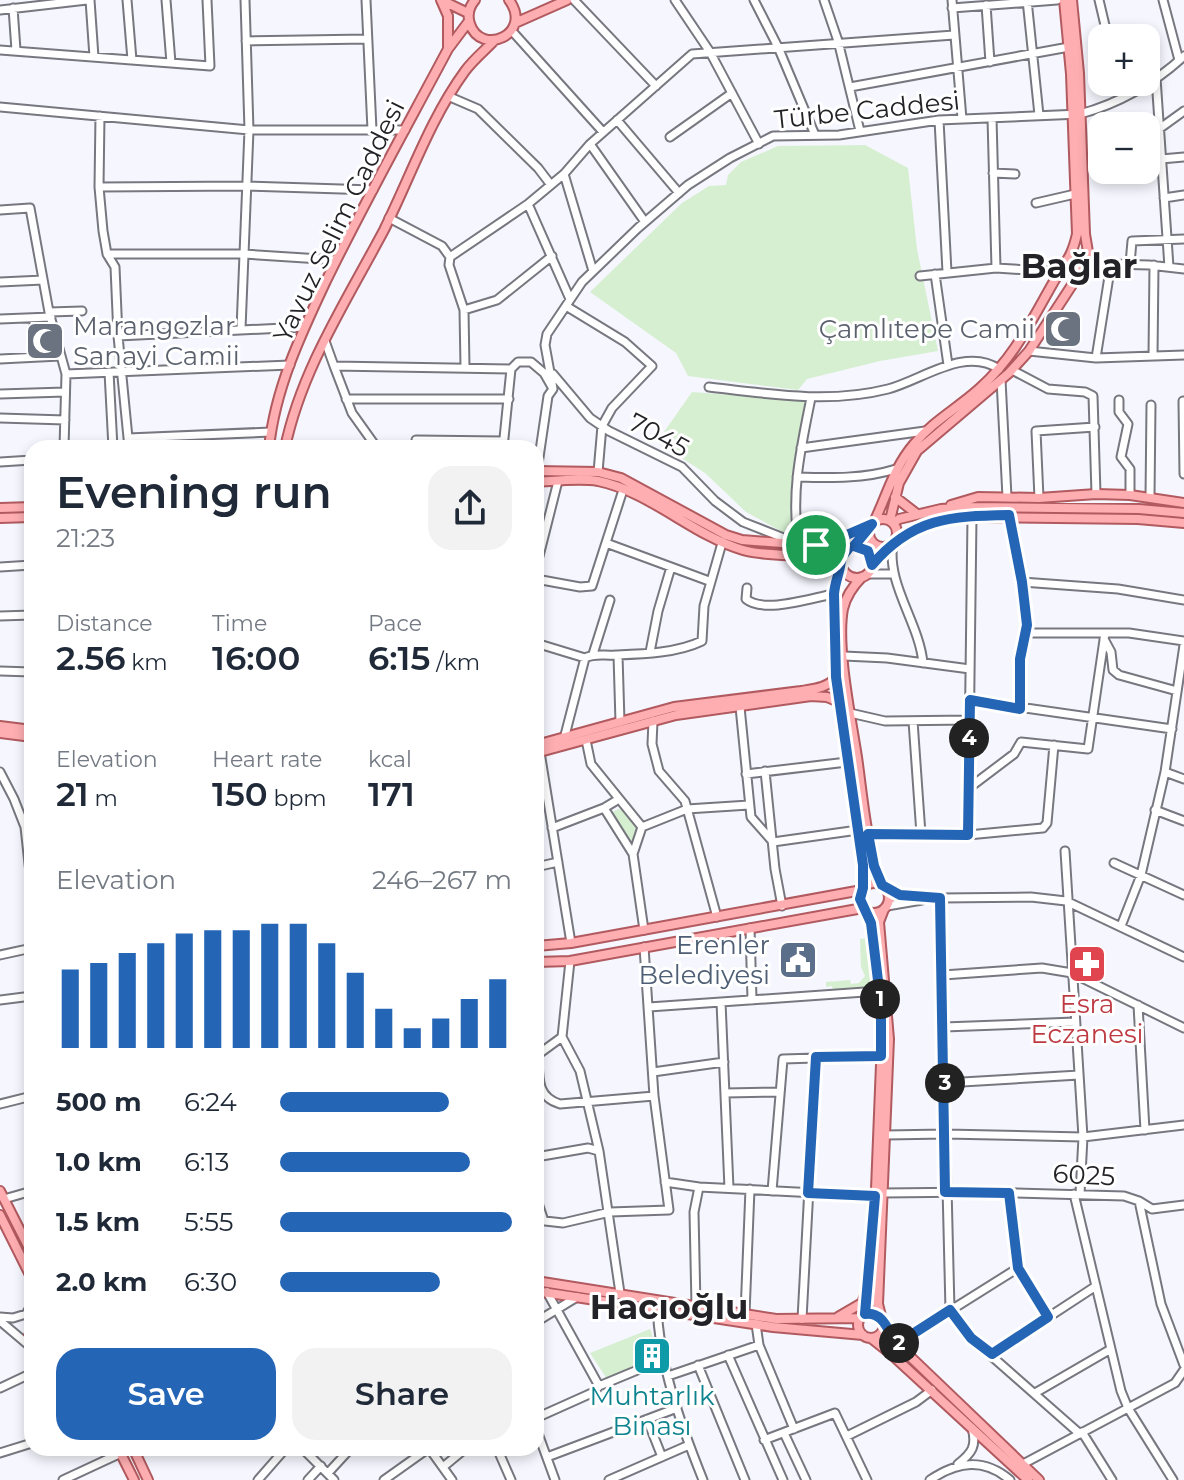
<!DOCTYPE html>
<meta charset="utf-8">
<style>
:root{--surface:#fff;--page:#f2f2f3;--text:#1f2937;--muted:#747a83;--accent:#2465b6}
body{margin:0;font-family:Montserrat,sans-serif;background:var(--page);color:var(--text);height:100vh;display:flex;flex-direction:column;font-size:30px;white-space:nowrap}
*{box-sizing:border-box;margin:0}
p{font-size:26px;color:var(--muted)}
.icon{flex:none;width:44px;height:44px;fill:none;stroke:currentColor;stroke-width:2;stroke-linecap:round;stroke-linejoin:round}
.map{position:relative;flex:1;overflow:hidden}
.drawer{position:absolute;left:24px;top:440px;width:520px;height:1016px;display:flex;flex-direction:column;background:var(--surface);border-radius:24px;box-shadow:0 4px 12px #0003}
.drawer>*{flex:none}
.buttons{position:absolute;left:1088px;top:24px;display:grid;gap:16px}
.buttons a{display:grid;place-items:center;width:72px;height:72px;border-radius:16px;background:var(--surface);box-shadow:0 4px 12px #0003;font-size:40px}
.pin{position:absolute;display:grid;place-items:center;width:68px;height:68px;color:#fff;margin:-34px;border:4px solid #fff;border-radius:50%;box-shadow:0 2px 8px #0007}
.km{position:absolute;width:40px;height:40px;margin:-20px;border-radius:50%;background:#222;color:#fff;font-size:22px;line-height:40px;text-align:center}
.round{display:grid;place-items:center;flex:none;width:84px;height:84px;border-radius:24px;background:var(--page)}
.headline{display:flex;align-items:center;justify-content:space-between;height:136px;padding:0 32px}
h1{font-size:44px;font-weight:600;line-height:60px}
.stats{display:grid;grid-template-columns:repeat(3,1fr);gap:12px;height:136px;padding:8px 32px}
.stats div{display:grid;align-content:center}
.stats b{font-size:34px;font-weight:600}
.stats small{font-size:22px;font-weight:400}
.stats p{font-size:22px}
.chart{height:224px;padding:16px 32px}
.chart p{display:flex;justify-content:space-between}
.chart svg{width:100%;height:144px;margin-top:8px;stroke:var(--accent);stroke-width:6}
.button{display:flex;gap:16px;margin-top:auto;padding:16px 32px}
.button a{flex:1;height:92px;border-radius:24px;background:var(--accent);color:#fff;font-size:32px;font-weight:600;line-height:92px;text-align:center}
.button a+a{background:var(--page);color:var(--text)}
ul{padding:0 32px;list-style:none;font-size:26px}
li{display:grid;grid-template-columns:128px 96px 1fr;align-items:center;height:60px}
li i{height:20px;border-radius:10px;background:var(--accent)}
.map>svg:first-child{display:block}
</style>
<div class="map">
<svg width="1184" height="1480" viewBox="0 0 1184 1480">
<rect width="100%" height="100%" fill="#f6f6fe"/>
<path fill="#d6efd1" d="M865 145 908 168 917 249 938 351 880 361 807 379 798 390 688 376 676 353 590 292 682 203 709 186 726 185 728 175 741 162 778 146Z
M692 392 809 401 788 535 746 512 705 473 657 442Z
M618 809 625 810 637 826 632 846 614 819 613 812Z
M868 938 872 987 833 990 832 986 826 987V982L850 980 851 984 859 983 865 976 861 967 860 939Z
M650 1329 660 1357 607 1379 590 1353Z"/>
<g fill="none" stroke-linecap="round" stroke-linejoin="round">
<defs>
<path id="minor" d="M90 0 94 57
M127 0 132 60
M166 0 171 63
M366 0 372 130
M574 0 656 86
M675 0 710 52 759 144
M754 0 778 47 815 135
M824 0 838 41 860 131
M952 0 962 119
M1027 0 1039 115
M1099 0 1108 38
M1163 0 1179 60
M986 5 990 62
M13 8 16 50
M952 8 1057 0
M0 10 87 0
M512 31 603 132
M246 41 367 39
M0 50 210 66 207 0
M1156 78 1169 267
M1120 82 1126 96
M850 87 1069 47
M450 97 478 109 538 168 551 185
M0 107 249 130H405
M100 116 99 187 103 231 107 254 115 267 118 336
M992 118 996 268
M617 120 679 193
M939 120 947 272
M1159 129 1184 111
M670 137 732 93
M590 144 645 222
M1161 159 1184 157
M993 173 1015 174
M564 174 593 271
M99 187 247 186 373 190
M1164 198 1184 195
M1036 203 1075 194
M528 204 570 299
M0 210 30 208 49 312 66 374 64 448
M389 218 442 246 450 257
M107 254H244L336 260
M1130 264 1132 241 1184 239
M935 274 948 365
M920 276 996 268 1060 272 1085 265 1111 264 1149 265 1184 269
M0 282 43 280
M566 306 625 342 652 366 612 408 602 426 598 472
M464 310 497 300 552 256
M49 312 82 311
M34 318 35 357
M0 319 51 317
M241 329 249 130 245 0
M325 341 334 366
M1029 351 1096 358 1184 355
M1153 356 1154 265
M1096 358 1111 264
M0 359 60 356
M465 367 464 310 449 265 450 257 528 204 564 174 590 144 692 54 954 35
M1012 370 1048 389 1085 392 1093 396 1096 494
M109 372 113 448
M66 374 290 365
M553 374 590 418 609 431 682 467 715 501 743 522 794 542
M1001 380 1007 497
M709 387C769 394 829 404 888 389 922 380 965 346 999 369
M0 394 65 392
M346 399H509
M1119 400V412L1128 424 1121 457 1130 469V495
M1183 401 1184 474
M0 418 65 420
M128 438 271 432
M416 440 503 441
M129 448 118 336 304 327
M377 448 352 413 334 366 511 369 518 362H531L544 373 552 387
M503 448 511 369
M801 448 925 431
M0 462 32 460
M537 471 548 396 553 389 545 345 547 334 582 282 638 228 688 185 730 158 773 136 839 135 939 120 1080 114C1118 104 1155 83 1184 56
M797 477C831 478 864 479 896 469
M1150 497 1151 405
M1039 498 1036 431 1095 427
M1009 515 1022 582 1026 633H1129L1184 641
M606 543 709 581
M893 543C886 584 919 622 923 663
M799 545C790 495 801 447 811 398
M0 567 32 565
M536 568 558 481
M867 574H894
M536 579 580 587 592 586 623 490
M1022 582 1118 589 1184 600
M747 588 746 599C764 614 811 598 834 594
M0 616 32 615
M1104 639 1111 652 1113 670 1119 675 1177 691
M536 640 539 644 536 664
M539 644 585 658C595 653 604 656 616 655 644 654 677 653 702 641L704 606 722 543
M650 652 658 611 671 567
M593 654 610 600
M618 655 620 722
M844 656 887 658 970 669
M0 671 32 672
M970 700 1172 729
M740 707 751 817 773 842
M1020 709V659L1026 633
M850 713 885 721 970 720
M653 721 652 744 659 771 685 801 717 917
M913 721 921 834
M564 739 585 658
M586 740 591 764 642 827 633 854
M540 752 571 943
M765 771 775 869 782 906
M0 772 14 799 25 827 32 892
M1165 772 1184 779
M746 774 847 762
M969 788 1014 754 1021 742 1088 749 1105 633
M604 808 633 854 644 930
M1155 810 1184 821
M642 827 687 809 749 805
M552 828 604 808 619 799
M868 834 968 835 1043 828 1047 823 1054 745
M968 835 972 517
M773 842 858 830
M1065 851 1083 1137 1080 1194
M1114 863 1184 895
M536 867 558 862
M885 888 900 895 940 898 1031 897 1066 901 1184 957
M940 898 950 1310 971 1338 1080 1434
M887 906 922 900
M1121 926 1141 875 1165 772 1184 645
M750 928 752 1000
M0 955 32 948
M943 975 1042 968 1072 973 1184 1028
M0 1000 32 996
M721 1002 729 1188
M1138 1005 1145 1130
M649 1007 879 991
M32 1027V1031
M944 1027 1075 1022
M562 1037 580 1071 599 1151
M538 1055C539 1077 536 1097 560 1104L654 1096
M536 1056 562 1037 570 961
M653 1072 724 1062
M945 1083 1079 1075
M725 1093 778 1092
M0 1104 32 1096
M886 1135 945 1134 1083 1137 1184 1125
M536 1157 588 1148 599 1151 620 1293
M665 1182 699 1187 875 1196
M772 1191 783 1059 881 1056
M883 1193 977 1192 1124 1196 1139 1201 1152 1209 1184 1205
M1009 1193 1018 1268 1048 1317
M1074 1194 1121 1391 1128 1408 1173 1480
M536 1197 544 1221
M4 1199 32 1191
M1139 1201 1161 1304 1184 1365
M536 1220 563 1223 610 1212 669 1210 654 1096 644 947
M657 1305C659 1365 681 1425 703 1480
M696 1306 694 1212 699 1187
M745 1314 750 1189
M0 1317 13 1318 26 1314 32 1304
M802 1319 816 1057
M0 1321 32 1348
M536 1322 577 1297
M756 1324 759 1345 794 1429
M897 1344 1018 1268
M992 1354 1096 1286
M728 1355 783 1480
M698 1365 745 1480
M668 1376 759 1345
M599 1386 664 1359
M0 1388 32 1373
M1035 1393 1111 1349
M536 1418 594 1392 599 1386 547 1292
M647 1419 662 1457
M536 1428 555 1480
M1082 1432 1112 1480
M784 1433 806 1480
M847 1436 916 1402 932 1390
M764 1440 835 1413 867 1480
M302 1448 334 1480
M429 1448 452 1480
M497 1448 511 1480
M0 1453 32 1443
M547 1457 677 1408
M958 1464C972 1453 977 1446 972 1428
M1023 1464 1175 1383 1184 1370
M443 1467 466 1448
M328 1473 351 1448
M63 1480 121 1453
M258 1480 286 1448
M308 1480 321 1466
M384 1480 429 1448
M609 1480 689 1445
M930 1480C958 1461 984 1458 1010 1480"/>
<path id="major" d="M441 0 448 16V49
M441 0 468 13
M475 0C469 7 467 15 470 24 481 57 534 34 509 0
M515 23 567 0
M269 448C275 389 301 334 326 281 364 203 407 126 448 49L469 21
M285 448C301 370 347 300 384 230 410 178 430 119 465 71 473 60 485 50 495 40
M536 471 598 472 621 478 726 535 742 540 849 548
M536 482C556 481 579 478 598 481 651 492 692 535 743 550 776 559 807 551 841 562
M895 497 917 514
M951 505 978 497 1039 498 1096 494 1130 495 1184 503
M0 508 32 507
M0 518 32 517
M869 533a14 14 0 1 1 28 0a14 14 0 1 1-28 0Z
M875 520C887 494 895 466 914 444 933 421 958 408 980 388 1015 356 1030 323 1053 283 1065 261 1071 260 1077 234L1071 74 1064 0
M890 520 899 483 917 451 1009 373 1029 351 1085 265 1088 252 1085 234 1079 73 1072 0
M893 523 899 519 941 509 969 507 1139 509 1184 513
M896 540C921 525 943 518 972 517L1138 519 1184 523
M820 544 871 524
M841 562a16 16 0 1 1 32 0a16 16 0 1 1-32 0Z
M842 567 835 580 834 594 836 677 863 865V888
M862 577C853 586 846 596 843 609 836 646 851 718 857 757 863 799 866 845 882 885
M0 726 32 730
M0 733 32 737
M536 745 674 707 801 691C813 689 828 688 836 677
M536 753 676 715 811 696 827 697 839 702
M859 898a15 15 0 1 1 30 0a15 15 0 1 1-30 0Z
M536 946 571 943 862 890
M536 962 570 961 863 908
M0 1191 32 1254
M0 1215 32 1279
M536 1281 776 1319 860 1318
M536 1291 773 1327 863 1335
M858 1325a13 13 0 1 1 26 0a13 13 0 1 1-26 0Z
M865 1314 876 1189 881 1064 879 991 871 923 866 910
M838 1317 862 1303 866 1293
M882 1320 878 1304 889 1039 879 922 884 909
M883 1324 897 1344 1039 1480
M32 1328 29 1336 32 1347
M871 1338 890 1353 1028 1480
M118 1448 134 1480
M133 1448 148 1480"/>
</defs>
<use href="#minor" stroke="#77777f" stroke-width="11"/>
<use href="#major" stroke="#b15a5f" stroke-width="12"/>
<use href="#minor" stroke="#fff" stroke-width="7"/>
<use href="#major" stroke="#feaeb1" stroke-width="8"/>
</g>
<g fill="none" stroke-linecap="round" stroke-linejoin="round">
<defs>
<path id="route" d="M1009 515 1022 582 1027 625 1020 659V709L970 700 968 835 868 834 874 866 882 885 900 895 940 898 945 1192 1009 1193 1018 1268 1048 1317 992 1354 971 1338 950 1310 897 1344C888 1331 883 1311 865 1314L875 1196 808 1193 816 1057 881 1056V1005L871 923 860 899 863 888V865L836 677 834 594C835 581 841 570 841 558L849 548 816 545 835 540 872 524 854 546 868 551 872 565C912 518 950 516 1009 515Z"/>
</defs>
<use href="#route" stroke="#fff" stroke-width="16"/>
<use href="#route" stroke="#2465b6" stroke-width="10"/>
</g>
<defs>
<symbol id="mosque-square" viewBox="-11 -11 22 22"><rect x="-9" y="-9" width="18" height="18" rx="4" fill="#6b7280" stroke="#fff"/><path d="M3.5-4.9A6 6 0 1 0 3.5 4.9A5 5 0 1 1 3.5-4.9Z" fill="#fff"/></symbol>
<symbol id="civic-square" viewBox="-11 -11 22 22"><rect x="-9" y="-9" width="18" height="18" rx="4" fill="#5c6f8a" stroke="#fff"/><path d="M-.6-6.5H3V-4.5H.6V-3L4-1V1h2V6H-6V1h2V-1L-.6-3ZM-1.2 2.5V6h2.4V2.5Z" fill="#fff"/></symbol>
<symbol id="pharmacy-square" viewBox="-11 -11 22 22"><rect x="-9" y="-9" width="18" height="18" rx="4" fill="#e0444e" stroke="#fff"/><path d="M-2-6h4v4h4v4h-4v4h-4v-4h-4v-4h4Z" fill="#fff"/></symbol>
<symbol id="building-square" viewBox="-11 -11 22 22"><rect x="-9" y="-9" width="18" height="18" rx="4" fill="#0f9aa8" stroke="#fff"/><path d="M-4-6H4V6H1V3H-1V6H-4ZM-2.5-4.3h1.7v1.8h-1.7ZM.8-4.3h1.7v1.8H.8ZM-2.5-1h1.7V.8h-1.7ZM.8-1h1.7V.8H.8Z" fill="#fff"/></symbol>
</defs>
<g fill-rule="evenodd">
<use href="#mosque-square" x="1041" y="307" width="44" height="44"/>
<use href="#mosque-square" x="23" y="319" width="44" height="44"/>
<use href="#civic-square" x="776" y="938" width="44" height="44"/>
<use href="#pharmacy-square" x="1065" y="942" width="44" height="44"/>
<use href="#building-square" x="630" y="1334" width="44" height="44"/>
</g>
<g text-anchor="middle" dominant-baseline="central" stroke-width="6" stroke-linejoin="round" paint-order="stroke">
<g font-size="26" fill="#232327" stroke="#fff">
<text transform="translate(867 110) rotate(-6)">Türbe Caddesi</text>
<text transform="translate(339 221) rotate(-64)">Yavuz Selim Caddesi</text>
<text transform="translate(659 435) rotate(28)">7045</text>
<text transform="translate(1084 1175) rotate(3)">6025</text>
</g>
<g font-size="26" fill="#5b616d" stroke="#fff" text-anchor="start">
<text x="73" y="326">Marangozlar<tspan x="73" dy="30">Sanayi Camii</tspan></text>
<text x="1035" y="329" text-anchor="end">Çamlıtepe Camii</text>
</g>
<g font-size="26" fill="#4e5e75" stroke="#fff" text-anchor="end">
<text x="770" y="945">Erenler<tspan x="770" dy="30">Belediyesi</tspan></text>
</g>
<g font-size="26" fill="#be3a42" stroke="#fff">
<text x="1087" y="1004">Esra<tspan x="1087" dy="30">Eczanesi</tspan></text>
</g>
<g font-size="26" fill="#0d838f" stroke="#fff">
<text x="652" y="1396">Muhtarlık<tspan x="652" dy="30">Binası</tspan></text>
</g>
<g font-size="34" font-weight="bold" fill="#232327" stroke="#fff">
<text x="1079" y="266">Bağlar</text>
<text x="669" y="1307">Hacıoğlu</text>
</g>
</g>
</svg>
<div class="buttons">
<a>+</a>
<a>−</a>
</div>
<div class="pin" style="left:816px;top:545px;background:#1e9e55"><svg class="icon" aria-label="arrive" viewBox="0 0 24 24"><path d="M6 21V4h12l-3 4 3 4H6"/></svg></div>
<b class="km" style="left:880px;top:999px">1</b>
<b class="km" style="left:899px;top:1343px">2</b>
<b class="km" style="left:945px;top:1083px">3</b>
<b class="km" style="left:969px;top:738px">4</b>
<section class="drawer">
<div class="headline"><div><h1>Evening run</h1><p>21:23</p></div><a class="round"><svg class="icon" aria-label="share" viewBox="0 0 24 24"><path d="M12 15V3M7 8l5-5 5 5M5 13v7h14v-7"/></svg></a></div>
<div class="stats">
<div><p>Distance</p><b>2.56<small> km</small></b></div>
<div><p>Time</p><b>16:00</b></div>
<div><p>Pace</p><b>6:15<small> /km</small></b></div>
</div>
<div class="stats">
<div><p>Elevation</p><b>21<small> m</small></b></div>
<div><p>Heart rate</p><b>150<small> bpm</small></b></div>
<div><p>kcal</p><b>171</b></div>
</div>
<div class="chart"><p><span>Elevation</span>246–267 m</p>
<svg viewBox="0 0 160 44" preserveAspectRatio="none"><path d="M5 44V20M15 44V18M25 44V15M35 44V12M45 44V9M55 44V8M65 44V8M75 44V6M85 44V6M95 44V12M105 44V21M115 44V32M125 44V38M135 44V35M145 44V29M155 44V23"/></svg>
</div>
<ul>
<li><b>500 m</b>6:24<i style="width:73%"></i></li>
<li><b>1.0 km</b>6:13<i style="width:82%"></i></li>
<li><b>1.5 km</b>5:55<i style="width:100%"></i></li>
<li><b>2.0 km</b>6:30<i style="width:69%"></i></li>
</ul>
<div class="button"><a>Save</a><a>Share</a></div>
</section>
</div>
